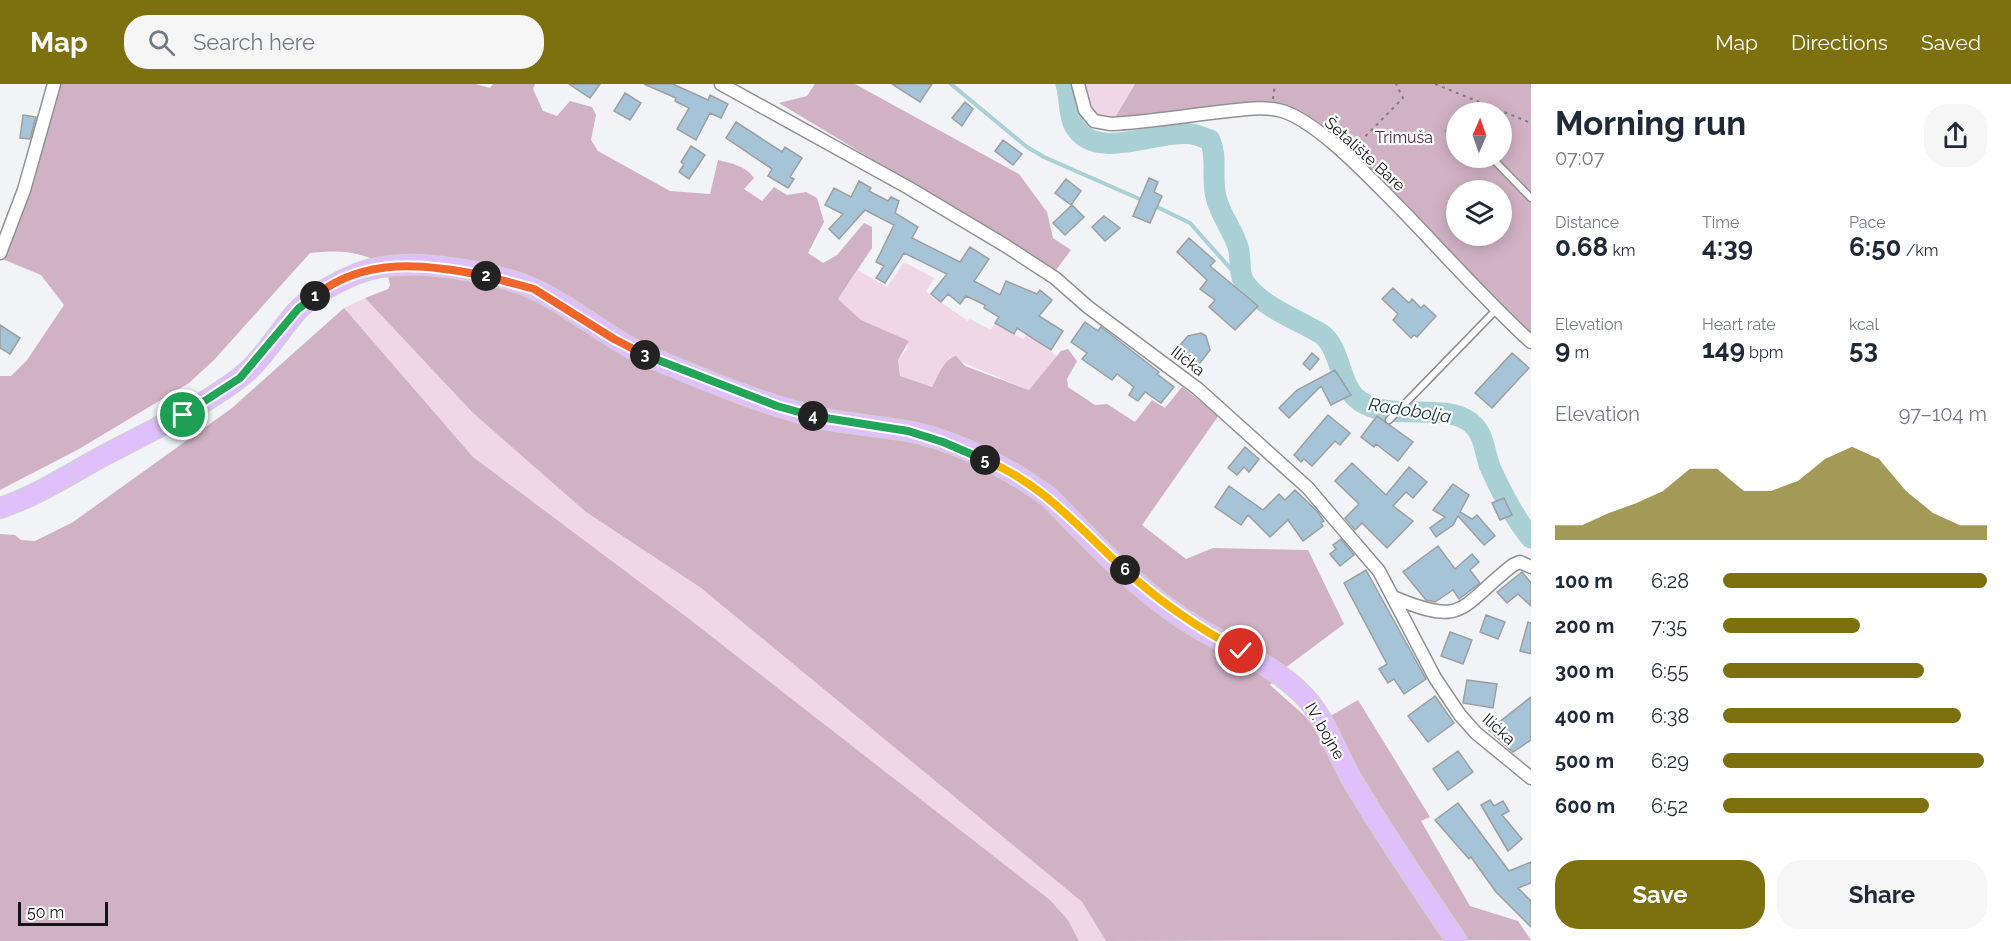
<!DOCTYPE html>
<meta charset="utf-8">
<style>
:root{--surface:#fff;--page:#f6f6f7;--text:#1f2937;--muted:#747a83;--accent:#7c700f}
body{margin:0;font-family:Raleway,sans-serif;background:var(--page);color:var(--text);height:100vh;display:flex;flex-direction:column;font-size:22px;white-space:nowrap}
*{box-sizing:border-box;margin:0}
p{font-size:20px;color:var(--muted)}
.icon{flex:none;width:33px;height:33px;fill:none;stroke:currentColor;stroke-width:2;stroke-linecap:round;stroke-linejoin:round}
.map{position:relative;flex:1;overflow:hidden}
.panel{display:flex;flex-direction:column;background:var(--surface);width:480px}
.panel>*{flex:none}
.needle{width:39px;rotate:2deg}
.tools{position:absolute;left:1446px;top:18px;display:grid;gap:12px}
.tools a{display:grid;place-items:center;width:66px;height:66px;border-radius:50%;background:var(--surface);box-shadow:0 3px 15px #0003;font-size:30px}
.scale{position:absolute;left:18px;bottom:15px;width:90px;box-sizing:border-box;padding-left:6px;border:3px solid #141415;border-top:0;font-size:16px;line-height:21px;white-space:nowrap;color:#141415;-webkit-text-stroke:4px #fff;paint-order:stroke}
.pin{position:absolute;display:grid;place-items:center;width:51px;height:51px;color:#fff;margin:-26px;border:3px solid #fff;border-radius:50%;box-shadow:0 2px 6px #0007}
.km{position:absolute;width:30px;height:30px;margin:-15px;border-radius:50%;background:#222;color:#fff;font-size:16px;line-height:30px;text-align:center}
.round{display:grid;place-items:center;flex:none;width:63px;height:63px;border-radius:24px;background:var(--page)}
.headline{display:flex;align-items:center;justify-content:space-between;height:102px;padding:0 24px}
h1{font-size:33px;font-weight:700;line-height:45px}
.figures{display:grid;grid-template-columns:repeat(3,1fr);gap:9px;height:102px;padding:6px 24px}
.figures div{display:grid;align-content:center}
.figures b{font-size:26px;font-weight:700}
.figures small{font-size:16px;font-weight:400}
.figures p{font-size:16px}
.chart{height:168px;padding:12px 24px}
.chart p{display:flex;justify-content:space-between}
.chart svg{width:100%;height:108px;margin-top:6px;fill:var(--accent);opacity:.7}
.cta{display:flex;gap:12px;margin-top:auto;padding:12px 24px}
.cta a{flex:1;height:69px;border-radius:24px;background:var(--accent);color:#fff;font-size:24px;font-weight:700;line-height:69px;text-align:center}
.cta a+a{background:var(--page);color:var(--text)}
ul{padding:0 24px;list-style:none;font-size:20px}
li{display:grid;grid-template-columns:96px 72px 1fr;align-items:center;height:45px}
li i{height:15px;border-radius:8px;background:var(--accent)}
header{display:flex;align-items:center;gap:36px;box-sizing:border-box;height:84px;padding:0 30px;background:var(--accent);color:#fff}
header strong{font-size:28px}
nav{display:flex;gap:33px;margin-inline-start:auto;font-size:21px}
.search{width:420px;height:54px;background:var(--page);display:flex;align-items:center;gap:15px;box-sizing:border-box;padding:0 21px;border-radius:24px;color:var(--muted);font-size:22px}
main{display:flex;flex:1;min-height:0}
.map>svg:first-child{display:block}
</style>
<header>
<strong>Map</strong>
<div class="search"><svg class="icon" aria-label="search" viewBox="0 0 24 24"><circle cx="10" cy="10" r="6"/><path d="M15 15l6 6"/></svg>Search here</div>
<nav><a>Map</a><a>Directions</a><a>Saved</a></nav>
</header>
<main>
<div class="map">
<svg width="1531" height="857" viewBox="0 0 1531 857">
<rect width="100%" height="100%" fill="#f2f3f6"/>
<path fill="#f0d7e6" d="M1078 0H1135L1111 40 1094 37Z
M904 178 934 194 926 208 968 237 970 235 991 246 995 239 1023 255 1027 250 1057 272 1029 306 950 273 932 303 900 292 898 276 907 265 908 257 861 236 838 215 858 186 887 203Z
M365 214 473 329 586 428 701 504 1082 818 1106 857H1079L1068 836 1050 816 688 534 473 373 344 224Z"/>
<path fill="#d1b2c5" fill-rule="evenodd" d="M54 0H476L490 4 493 0H535L533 5 543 27 557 32 570 17 592 23 596 31 591 56 598 67 670 107 710 110 718 76C731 79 746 82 754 94L744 105 762 117 774 103 787 111 806 108 817 114 824 138 808 169 823 179 837 171 864 139 872 143V164L838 215 861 236 909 257 898 276 900 292 932 303C938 293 944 274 956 272L965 282 1029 306 1061 267 1068 265 1077 277 1067 295 1068 303 1095 321 1107 320 1135 338 1152 316 1165 324 1182 303 1219 331 1142 441 1186 475 1213 464 1308 466 1344 540 1281 587 1270 601 1305 632 1313 642 1358 616 1430 733 1421 737 1470 822 1518 837 1531 856 1106 857 1082 818 701 504 586 428 473 329 365 214 388 205 390 201 385 180C356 167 342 166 310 169L214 276 189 299 79 365 0 406V292H11L27 276 64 221 41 191 0 174Z
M815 0H855L1019 90 1047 128 1053 154 1071 166 1056 186 779 19 807 12Z
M1135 0H1531V258L1372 94 1279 26 1111 40ZM1456 28H1502V74H1456ZM1456 106H1502V152H1456Z
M344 224 473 373 688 534 1050 816 1068 836 1079 857H0V450L15 451 21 456 35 457 73 438 232 324Z"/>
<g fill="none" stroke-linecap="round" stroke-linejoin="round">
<path stroke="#a8d0d5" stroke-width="4" d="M951 0 1027 63 1044 73 1144 117
M1153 121 1190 139 1230 184 1243 194"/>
<path stroke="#a8d0d5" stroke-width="21" d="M1066 0C1070 13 1068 29 1074 41 1096 80 1160 44 1192 50 1198 51 1204 54 1210 56 1218 75 1211 93 1216 113 1220 131 1233 146 1238 163 1242 176 1237 191 1247 202 1263 221 1286 231 1307 242 1314 246 1322 249 1326 254 1342 272 1340 304 1360 317 1389 338 1444 318 1470 338 1485 350 1484 367 1490 383 1501 407 1514 434 1531 454"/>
</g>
<path fill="#a6c4d8" stroke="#9c9fa1" stroke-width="1.5" d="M569 0H600L590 14Z
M644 0H673L708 16 710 11 728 20 721 34 710 29 696 56 677 45 689 24 675 17 676 14Z
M892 0H932L920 18Z
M625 9 641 19 630 36 614 27Z
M965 18 973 25 962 42 952 34Z
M23 31 36 33 30 55 20 54Z
M1456 33V56L1445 47Z
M736 38 782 68 785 63 802 74 790 93 794 95 788 104 768 92 772 85 726 54Z
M1003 56 1022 70 1013 81 995 67Z
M691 62 705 71 689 95 679 88 684 80 681 78Z
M1149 94 1158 98 1154 108 1162 112 1150 139 1133 132Z
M1066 95 1081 107 1071 121 1055 109Z
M859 97 871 104 869 107 888 117 891 113 899 117 895 129 918 143 912 154 960 178 970 163 989 175 974 197 1000 211 1006 197 1037 210 1040 206 1052 216 1039 232 1063 247 1051 266 1017 244 1014 250 995 239 999 233 984 224 985 221 966 212 960 220 948 210 941 218 931 210 947 190 904 169 885 199 876 194 884 182 876 178 894 141 865 126 839 155 829 145 843 130 825 121 834 104 851 113Z
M1072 121 1084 133 1065 151 1053 139Z
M1104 132 1120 144 1105 157 1092 143Z
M1189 154 1215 177 1210 182 1258 222 1235 246 1209 223 1215 216 1200 205 1207 196 1177 168Z
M1393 204 1409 219 1412 215 1421 224 1424 221 1436 232 1417 253 1414 251 1411 254 1393 236 1398 230 1382 215Z
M1085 238 1098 247 1101 243 1159 288 1157 290 1174 303 1161 319 1145 308 1138 317 1129 311 1134 303 1117 290 1112 296 1082 275 1087 269 1071 258Z
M0 241 20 254 10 270 0 264Z
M1201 249 1206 252 1210 266 1196 284 1174 268 1188 252Z
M1312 269 1319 275 1310 286 1303 280Z
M1512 269 1529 284 1492 324 1475 309Z
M1335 286 1351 311 1331 321 1321 302 1289 334 1279 324 1297 306Z
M1328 331 1350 349 1340 361 1335 357 1312 382 1304 375 1301 378 1294 371Z
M1377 332 1413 358 1398 377 1376 360 1374 363 1361 353Z
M1245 363 1259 375 1249 388 1244 383 1237 391 1228 384Z
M1352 379 1386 411 1409 383 1427 398 1413 414 1406 408 1393 422 1413 437 1387 464 1362 439 1355 446 1345 434 1359 420 1335 397Z
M1453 400 1469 411 1460 428 1472 435 1477 431 1495 452 1484 461 1458 432 1453 441 1436 453 1430 444 1445 433 1433 426Z
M1229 402 1263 426 1279 410 1285 416 1295 406 1317 427 1324 437 1321 439 1323 442 1303 457 1288 436 1270 453 1248 431 1241 441 1215 423Z
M1504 414 1512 431 1500 436 1492 419Z
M1341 455 1354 471 1340 482 1330 470 1336 465 1333 461Z
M1438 462 1455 485 1472 470 1479 478 1470 486 1480 499 1459 515 1453 506 1435 518 1426 516 1403 488Z
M1366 486 1426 595 1404 610 1394 595 1388 599 1379 585 1387 580 1344 499Z
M1522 488 1531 499V522L1518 510 1507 519 1497 508Z
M1486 531 1505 538 1498 555 1480 548Z
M1528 538 1531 539V570L1520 567Z
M1450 548 1472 556 1463 580 1441 572Z
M1467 596 1497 600 1493 624 1463 619Z
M1435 612 1454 639 1428 658 1408 632Z
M1531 613V656L1513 668 1489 646Z
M1458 667 1473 688 1448 706 1433 685Z
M1490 716 1494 722 1503 717 1509 727 1502 731 1522 755 1508 767 1481 721Z
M1458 719 1509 787 1531 778V799L1518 804 1531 817V843L1496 808 1471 773 1469 775 1435 736Z"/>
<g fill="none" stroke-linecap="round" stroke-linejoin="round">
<defs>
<path id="lane" d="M1492 74 1531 114
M1389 336 1496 226"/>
<path id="street" d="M721 0 909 104 1006 162 1055 194 1088 223 1198 305 1308 404 1336 437 1379 487 1435 594 1460 631 1476 649 1531 694
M1078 0 1085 26 1094 37 1111 40C1147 38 1183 32 1219 28 1238 26 1260 22 1278 26 1314 33 1371 95 1398 122 1442 167 1484 215 1531 258
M0 169 24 106 54 0
M1393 513C1466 544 1459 523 1513 481L1520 478 1531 483"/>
<path id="primary" d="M0 424C37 412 71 389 105 371 150 347 197 326 238 295 262 277 277 250 296 228 312 211 335 199 356 190 400 172 468 184 513 197 564 213 603 254 652 274 703 295 754 317 808 331 840 340 874 341 907 347 953 355 1013 386 1050 414 1091 457 1135 503 1185 536 1223 561 1267 576 1300 608 1324 630 1335 666 1351 694 1384 750 1420 803 1457 857"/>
</defs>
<use href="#lane" stroke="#919194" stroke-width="9"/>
<use href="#street" stroke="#919194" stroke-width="15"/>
<use href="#primary" stroke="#d0d0d0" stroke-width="22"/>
<path stroke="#7d7d7f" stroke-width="2" stroke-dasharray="3 4.5" stroke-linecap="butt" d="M1435 0 1531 39
M1273 15 1275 0
M1355 63 1403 14 1396 0"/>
<use href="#lane" stroke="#fff" stroke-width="6"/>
<use href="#street" stroke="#fff" stroke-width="12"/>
<use href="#primary" stroke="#dfc0fb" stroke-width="20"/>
</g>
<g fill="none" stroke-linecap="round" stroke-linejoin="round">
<defs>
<path id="split-1" d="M183 331 240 294 298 225 315 212"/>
<path id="split-2" d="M315 212C365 172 427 180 486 192"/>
<path id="split-3" d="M486 192 534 205 614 255 645 271"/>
<path id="split-4" d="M645 271 777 322 813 332"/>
<path id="split-5" d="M813 332 908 347 943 358 985 376"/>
<path id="split-6" d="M985 376C1042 399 1080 445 1125 486"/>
<path id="split-7" d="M1125 486C1161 519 1198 544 1241 567"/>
</defs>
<use href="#split-1" stroke="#fff" stroke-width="12"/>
<use href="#split-2" stroke="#fff" stroke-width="12"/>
<use href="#split-3" stroke="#fff" stroke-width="12"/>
<use href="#split-4" stroke="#fff" stroke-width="12"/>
<use href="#split-5" stroke="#fff" stroke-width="12"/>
<use href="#split-6" stroke="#fff" stroke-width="12"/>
<use href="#split-7" stroke="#fff" stroke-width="12"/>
<use href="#split-1" stroke="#22a559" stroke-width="8"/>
<use href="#split-2" stroke="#f0652b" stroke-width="8"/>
<use href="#split-3" stroke="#f0652b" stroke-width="8"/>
<use href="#split-4" stroke="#22a559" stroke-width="8"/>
<use href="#split-5" stroke="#22a559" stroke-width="8"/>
<use href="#split-6" stroke="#f5b400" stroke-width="8"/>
<use href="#split-7" stroke="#f5b400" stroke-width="8"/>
</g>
<g text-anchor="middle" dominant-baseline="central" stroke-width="4.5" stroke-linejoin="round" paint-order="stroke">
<g font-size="16" fill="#502642" stroke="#fff">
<text x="1404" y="53">Trimuša</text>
</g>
<g font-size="16" fill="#141415" stroke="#fff">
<text transform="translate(1365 70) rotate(42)">Šetalište Bare</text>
<text transform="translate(1188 277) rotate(38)">Ilićka</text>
<text transform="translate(1499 645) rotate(42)">Ilićka</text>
<text transform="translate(1325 647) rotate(60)">IV. bojne</text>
</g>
<g font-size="18" font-style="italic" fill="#0f363a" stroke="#fff">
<text transform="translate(1410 326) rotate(9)">Radobolja</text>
</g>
</g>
</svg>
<div class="tools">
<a><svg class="needle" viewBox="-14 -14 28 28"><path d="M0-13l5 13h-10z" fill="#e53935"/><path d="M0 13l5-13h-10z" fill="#747a83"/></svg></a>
<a><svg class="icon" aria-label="layers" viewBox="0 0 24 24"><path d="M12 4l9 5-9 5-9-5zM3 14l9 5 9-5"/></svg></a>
</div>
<div class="scale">50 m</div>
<div class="pin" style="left:183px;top:331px;background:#1e9e55"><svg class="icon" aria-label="arrive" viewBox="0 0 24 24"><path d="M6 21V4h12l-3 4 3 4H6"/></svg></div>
<div class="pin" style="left:1241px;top:567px;background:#d93025"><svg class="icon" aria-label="check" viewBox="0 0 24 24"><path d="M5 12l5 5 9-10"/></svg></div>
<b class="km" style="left:315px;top:212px">1</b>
<b class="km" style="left:486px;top:192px">2</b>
<b class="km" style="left:645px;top:271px">3</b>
<b class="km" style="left:813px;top:332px">4</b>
<b class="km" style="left:985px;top:376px">5</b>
<b class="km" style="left:1125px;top:486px">6</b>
</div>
<section class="panel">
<div class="headline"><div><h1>Morning run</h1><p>07:07</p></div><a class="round"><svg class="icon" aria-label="share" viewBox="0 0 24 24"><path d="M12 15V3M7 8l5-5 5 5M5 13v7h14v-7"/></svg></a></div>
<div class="figures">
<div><p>Distance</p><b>0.68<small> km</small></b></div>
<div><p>Time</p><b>4:39</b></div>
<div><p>Pace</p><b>6:50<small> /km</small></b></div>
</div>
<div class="figures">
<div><p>Elevation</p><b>9<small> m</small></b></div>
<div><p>Heart rate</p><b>149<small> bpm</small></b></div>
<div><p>kcal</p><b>53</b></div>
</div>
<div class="chart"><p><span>Elevation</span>97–104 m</p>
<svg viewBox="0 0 160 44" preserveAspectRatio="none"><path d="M0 44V38L10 38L20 33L30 29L40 24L50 15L60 15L70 24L80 24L90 20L100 11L110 6L120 11L130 24L140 33L150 38L160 38V44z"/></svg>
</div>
<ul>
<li><b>100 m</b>6:28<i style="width:100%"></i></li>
<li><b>200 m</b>7:35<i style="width:52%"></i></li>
<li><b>300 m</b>6:55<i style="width:76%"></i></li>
<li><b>400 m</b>6:38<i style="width:90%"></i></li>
<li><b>500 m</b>6:29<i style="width:99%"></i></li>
<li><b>600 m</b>6:52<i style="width:78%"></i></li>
</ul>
<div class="cta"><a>Save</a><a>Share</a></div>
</section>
</main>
